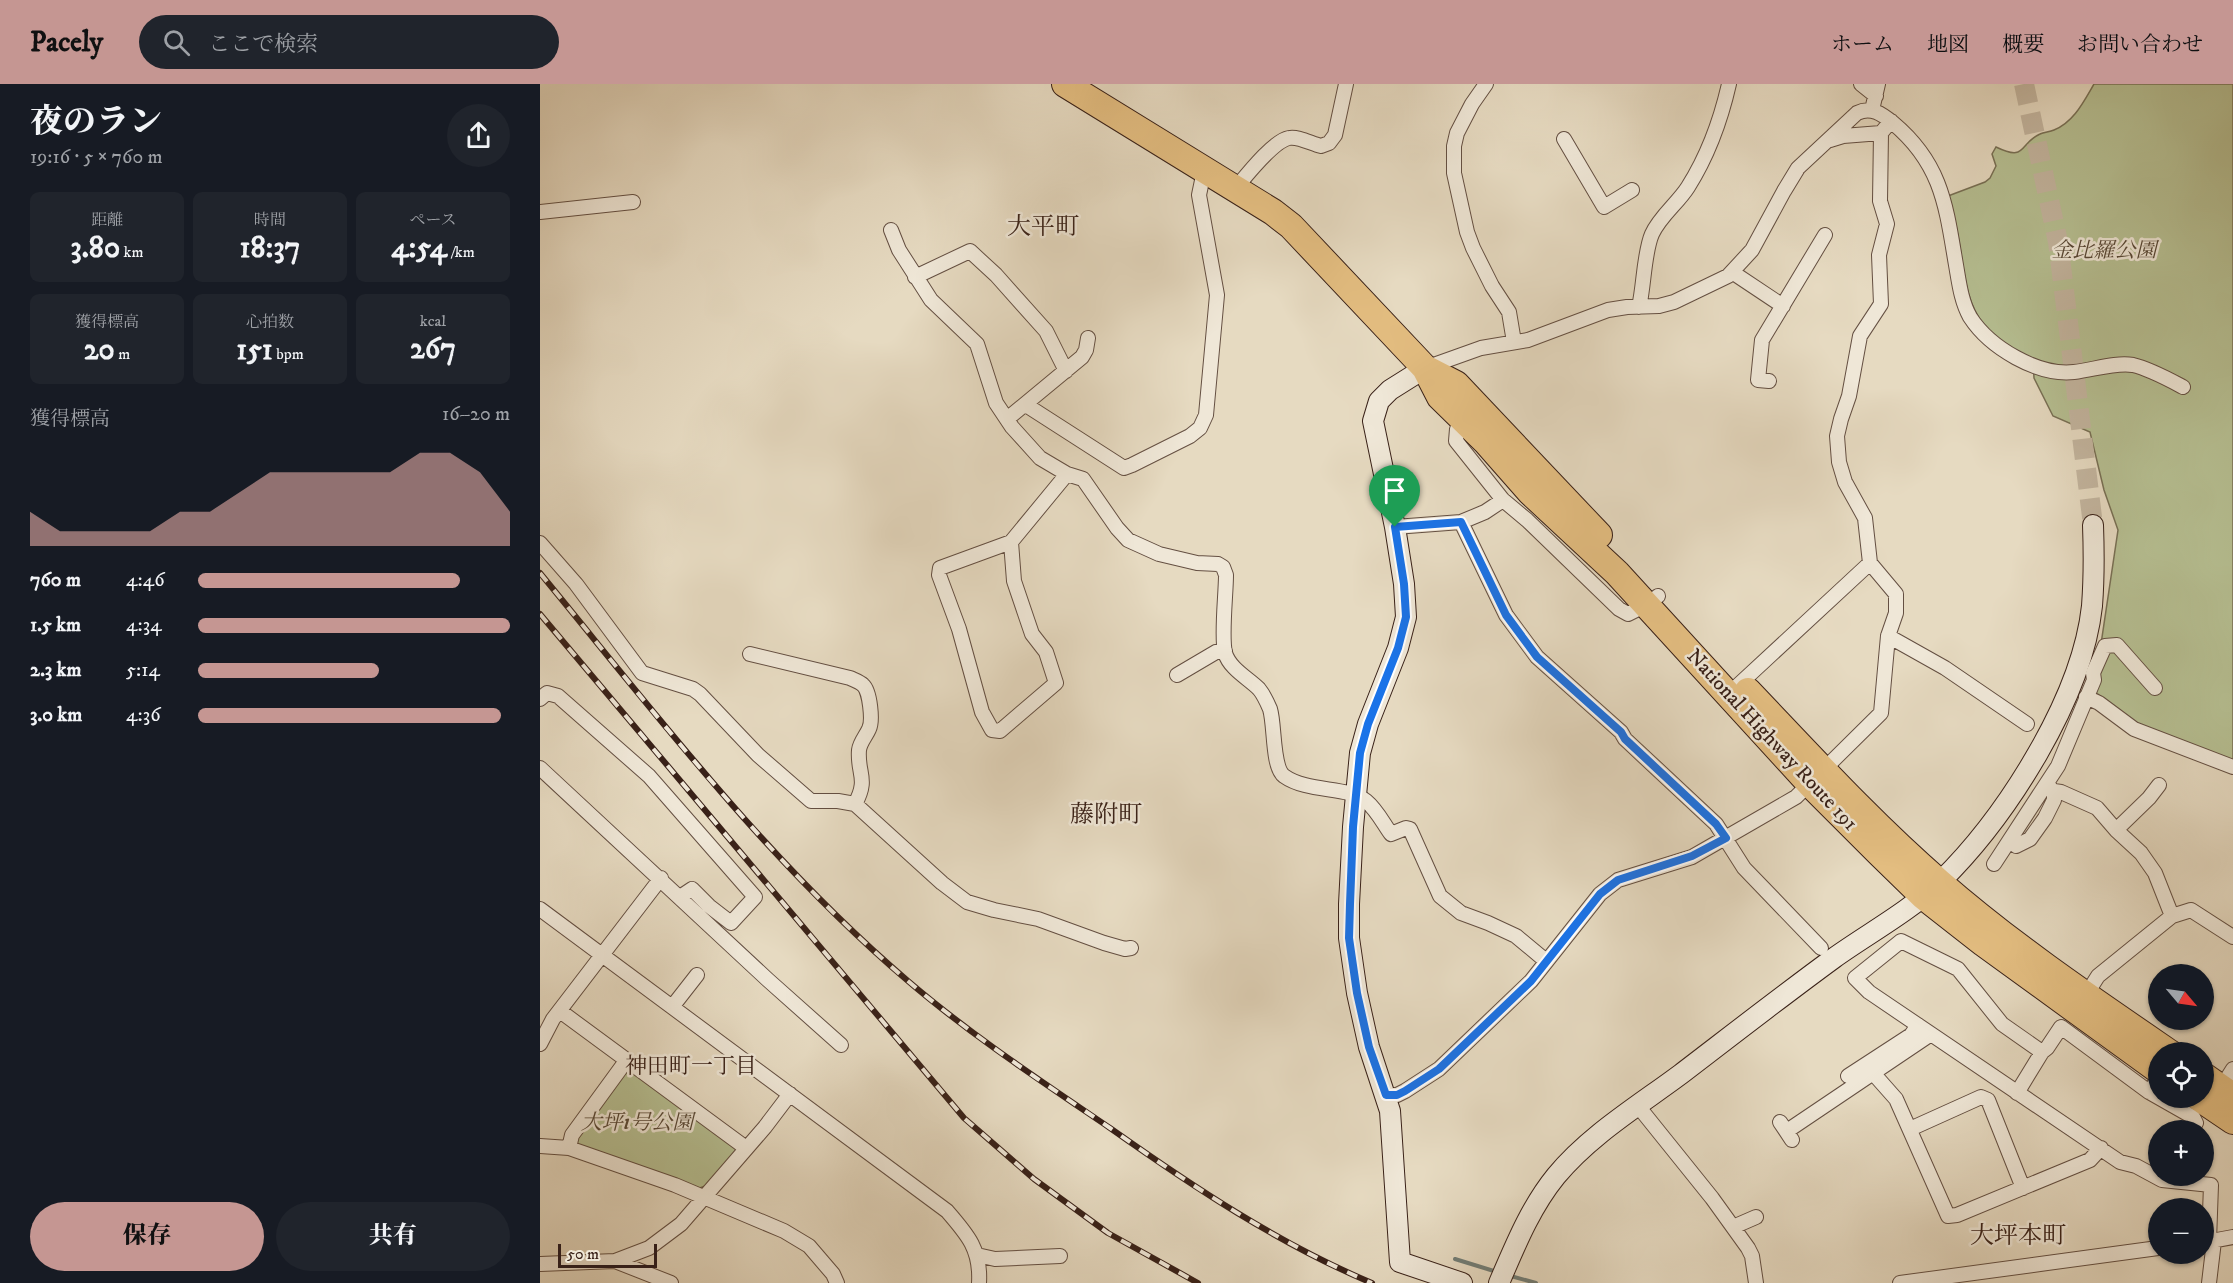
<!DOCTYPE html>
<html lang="ja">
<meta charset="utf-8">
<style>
:root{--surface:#171b24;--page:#20242c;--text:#f1f3f6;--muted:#9ea1a6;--accent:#c59692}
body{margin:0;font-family:"IM FELL DW Pica","Noto Serif JP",serif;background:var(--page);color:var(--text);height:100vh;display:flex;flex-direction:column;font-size:22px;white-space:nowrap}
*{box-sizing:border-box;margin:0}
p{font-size:20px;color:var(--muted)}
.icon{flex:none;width:33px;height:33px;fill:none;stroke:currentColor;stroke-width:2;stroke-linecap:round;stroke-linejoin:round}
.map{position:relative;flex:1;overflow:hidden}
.sheet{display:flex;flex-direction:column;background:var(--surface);width:540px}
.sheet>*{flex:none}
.needle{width:39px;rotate:119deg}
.controls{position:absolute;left:1608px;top:880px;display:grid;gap:12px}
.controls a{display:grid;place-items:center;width:66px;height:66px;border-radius:50%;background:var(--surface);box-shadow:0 2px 4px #0004;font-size:30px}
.scale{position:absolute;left:18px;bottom:15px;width:99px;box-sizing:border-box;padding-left:6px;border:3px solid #392118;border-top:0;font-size:16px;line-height:21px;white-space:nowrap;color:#392118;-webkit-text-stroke:4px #efe7d7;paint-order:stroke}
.pin{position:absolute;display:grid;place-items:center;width:51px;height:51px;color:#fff;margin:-62px -26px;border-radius:50% 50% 50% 0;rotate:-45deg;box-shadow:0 0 6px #0007}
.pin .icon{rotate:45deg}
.round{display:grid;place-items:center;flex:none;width:63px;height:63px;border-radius:32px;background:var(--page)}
.overview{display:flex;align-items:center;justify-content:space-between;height:102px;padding:0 30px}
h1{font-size:33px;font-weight:800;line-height:45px}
.metrics{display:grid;grid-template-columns:repeat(3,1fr);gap:9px;height:102px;padding:6px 30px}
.metrics div{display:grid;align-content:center;border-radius:9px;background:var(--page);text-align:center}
.metrics b{font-size:30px;font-weight:800}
.metrics small{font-size:16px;font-weight:400}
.metrics p{font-size:16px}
.chart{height:168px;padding:12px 30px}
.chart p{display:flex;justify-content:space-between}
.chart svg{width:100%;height:108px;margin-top:6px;fill:var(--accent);opacity:.7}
.action{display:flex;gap:12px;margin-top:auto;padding:12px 30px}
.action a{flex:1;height:69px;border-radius:36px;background:var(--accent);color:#111;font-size:24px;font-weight:800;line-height:69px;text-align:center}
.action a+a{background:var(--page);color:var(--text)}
ul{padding:0 30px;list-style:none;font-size:20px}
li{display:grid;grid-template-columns:96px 72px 1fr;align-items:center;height:45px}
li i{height:15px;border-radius:8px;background:var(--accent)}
header{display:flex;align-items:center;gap:36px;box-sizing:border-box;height:84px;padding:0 30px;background:var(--accent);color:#111}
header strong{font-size:28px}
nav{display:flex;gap:33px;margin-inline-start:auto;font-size:21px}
.search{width:420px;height:54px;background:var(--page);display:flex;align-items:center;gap:15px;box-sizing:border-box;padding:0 21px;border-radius:33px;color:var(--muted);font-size:22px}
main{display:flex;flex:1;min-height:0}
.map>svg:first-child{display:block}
</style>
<header>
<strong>Pacely</strong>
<div class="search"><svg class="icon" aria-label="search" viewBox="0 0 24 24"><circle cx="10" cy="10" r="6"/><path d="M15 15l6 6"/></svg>ここで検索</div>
<nav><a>ホーム</a><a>地図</a><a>概要</a><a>お問い合わせ</a></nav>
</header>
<main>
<section class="sheet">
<div class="overview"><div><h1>夜のラン</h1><p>19:16 · 5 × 760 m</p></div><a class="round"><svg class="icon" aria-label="share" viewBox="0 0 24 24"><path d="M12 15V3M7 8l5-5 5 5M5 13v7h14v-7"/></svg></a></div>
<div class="metrics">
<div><p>距離</p><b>3.80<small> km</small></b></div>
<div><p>時間</p><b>18:37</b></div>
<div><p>ペース</p><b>4:54<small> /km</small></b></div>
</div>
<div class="metrics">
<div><p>獲得標高</p><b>20<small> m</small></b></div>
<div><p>心拍数</p><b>151<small> bpm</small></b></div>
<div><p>kcal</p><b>267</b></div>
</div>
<div class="chart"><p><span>獲得標高</span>16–20 m</p>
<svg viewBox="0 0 160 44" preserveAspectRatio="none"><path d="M0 44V30L10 38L20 38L30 38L40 38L50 30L60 30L70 22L80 14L90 14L100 14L110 14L120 14L130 6L140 6L150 14L160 30V44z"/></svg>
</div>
<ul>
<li><b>760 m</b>4:46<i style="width:84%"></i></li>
<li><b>1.5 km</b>4:34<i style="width:100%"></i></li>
<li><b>2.3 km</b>5:14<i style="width:58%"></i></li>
<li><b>3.0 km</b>4:36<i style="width:97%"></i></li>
</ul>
<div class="action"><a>保存</a><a>共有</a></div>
</section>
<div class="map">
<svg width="1693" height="1199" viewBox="0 0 1693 1199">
<rect width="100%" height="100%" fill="#e6dac1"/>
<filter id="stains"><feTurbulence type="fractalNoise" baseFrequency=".00333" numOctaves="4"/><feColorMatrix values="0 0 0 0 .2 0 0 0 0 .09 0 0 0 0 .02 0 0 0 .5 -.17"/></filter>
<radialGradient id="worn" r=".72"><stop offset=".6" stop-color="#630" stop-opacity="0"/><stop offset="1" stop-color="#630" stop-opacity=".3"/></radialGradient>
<path fill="#b6bf92" stroke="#787055" stroke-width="1.5" d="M1554 0H1693V687L1594 638 1554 607 1578 446 1564 406 1550 348 1513 332 1494 294 1493 276C1476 266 1456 256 1444 241 1424 215 1424 183 1418 152 1416 139 1412 125 1408 112L1445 98 1450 94 1456 82 1452 70 1456 63C1487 78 1478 60 1500 50 1504 48 1509 48 1514 46 1534 38 1544 17 1554 0Z
M91 984 197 1062 195 1069 168 1101 157 1105 37 1061 36 1055 83 986Z"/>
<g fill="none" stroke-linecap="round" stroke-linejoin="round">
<path stroke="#717d76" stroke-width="4" d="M915 1175 957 1188
M967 1191 996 1199"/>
<path stroke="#c3b59f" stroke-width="20" stroke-dasharray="20 10" stroke-linecap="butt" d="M1484 0 1518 158 1553 441"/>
<defs>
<path id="street" d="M946 0 932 20 917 49 914 62V89L927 148 933 164 952 202 969 228 974 258
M1321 0 1336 12
M1332 26 1338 0
M1351 37 1341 49 1340 117 1347 140 1339 171 1341 220 1320 252 1309 312 1301 335 1297 352 1299 378 1305 398 1325 434 1330 479 1356 510V529L1348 552 1405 584 1487 640
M1024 55 1064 123 1092 106
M1290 56 1303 52 1341 49
M695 105C706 92 733 57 749 54 758 52 772 60 781 62L789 59 795 51 806 0
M0 128 93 118
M351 146 359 166 391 216 437 260 456 319 472 343 500 374 527 390 543 395 577 444 588 456 619 470 657 479 678 480 683 483 686 491C686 510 681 552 685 569 690 585 708 594 719 605 724 611 727 618 730 625 735 641 732 683 744 692 768 709 808 702 826 717 837 726 843 739 851 750L866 744 870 745 900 812 921 829 948 839 976 852 1006 877
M1192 188 1243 222
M375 193 430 167 456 191 506 247 526 287
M1099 223C1104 202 1104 168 1112 150 1120 132 1138 119 1148 103 1167 73 1181 35 1189 0
M885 284 941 264 988 256 1068 226 1087 223 1119 222 1134 218 1188 192 1212 166 1244 107 1258 84 1317 29C1331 22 1342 30 1353 39 1402 80 1406 122 1416 181 1419 198 1421 217 1430 233 1450 264 1498 292 1534 288 1553 286 1575 278 1593 281 1610 285 1628 295 1643 303
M1229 297 1218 296 1222 256 1285 151
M486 321 584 384 592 381 650 352 660 344 666 331 677 211 659 111 664 87
M467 335 542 273 546 266 548 254
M917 345 916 357 963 416 987 436 1079 525 1088 530 1106 521 1118 512
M921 438 966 531 997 573 1081 648 1085 655 1176 740 1204 784 1281 864
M855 443 921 438 945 428 963 416
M471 458 474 497 492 550 506 568 516 599 460 647 452 646 442 628 419 545 399 491 400 484 471 458 527 390
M0 459 36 500 102 589 153 605 160 610 218 671 271 717H298L315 720 402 799 427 818 454 826 498 835 564 859 585 865 591 864
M210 570 310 594C314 596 320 598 323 601 330 607 333 637 329 645 326 652 320 658 319 666 317 690 329 694 315 720
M637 591 676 568 685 567
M1193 606 1330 479
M1546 613 1559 619 1594 645 1693 683
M0 615 7 609 18 612 109 692 215 813 191 839 169 822 152 805 140 813
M0 684 228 896 301 961
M1514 707 1521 708 1557 724 1576 746 1601 769 1615 789 1632 832
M1576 746 1609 714 1619 701
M1476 762 1490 755 1505 734 1514 716V708L1508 701
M1454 780 1518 682 1554 596 1553 589 1565 562 1577 561 1615 604
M0 825 407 1127C428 1151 441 1166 439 1199
M1546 911 1558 892 1632 832 1651 826 1693 853
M132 923 157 891
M20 927 206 1064
M0 960 13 935 121 794
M1502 968 1462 940 1418 885 1361 857 1315 894 1329 908 1580 1078 1596 1082 1622 1096 1671 1101 1669 1157
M1333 989 1356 1015 1408 1132 1417 1131 1550 1076 1561 1064
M1308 992 1371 951 1378 941
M1618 995 1609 1008 1653 1033 1656 1039 1650 1047
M1681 1004 1693 985
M1477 1009 1502 968 1507 964 1521 943 1609 1008
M846 1011H857L865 1007 899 985 991 897 1060 810 1078 796 1152 773 1256 713 1341 629 1348 552
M1098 1022 1172 1114 1208 1164 1212 1172 1216 1199
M1240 1038 1252 1056
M1370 1045 1441 1013 1448 1016 1483 1104
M1247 1047 1391 950
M0 1062 29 1064 135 1101 244 1147 269 1162 293 1190 297 1199
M29 1064 32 1051 86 977
M1193 1143 1216 1133
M1666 1158 1693 1153
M437 1171 455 1175 520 1172
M75 1177 131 1199
M0 1180 75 1177 109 1164 141 1140 225 1043 250 1010
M1360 1199 1618 1164
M1669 1199 1674 1157"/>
<path id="secondary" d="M885 284 850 306 839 317 833 337 855 443 864 500 866 533 858 564 828 640 820 669 813 743 809 820V854L817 909 829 963 850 1027 860 1178 922 1199
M959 1199C975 1162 990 1124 1016 1092 1050 1051 1098 1022 1141 990 1192 951 1242 912 1294 874 1329 849 1370 827 1401 797 1466 733 1542 615 1552 522 1554 496 1554 468 1553 441"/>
<path id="highway" d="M525 0 733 128 751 142 885 284 900 313 946 358 990 408 1077 489 1270 700 1339 769 1383 812 1443 859 1618 986
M885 284 916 300 1059 451
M1208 607C1270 672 1331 739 1399 798 1471 861 1551 915 1630 969
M1664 992 1693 1012
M1659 1014 1693 1037"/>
</defs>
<use href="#street" stroke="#644f42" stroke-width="16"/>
<use href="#secondary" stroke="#392118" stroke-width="22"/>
<use href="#highway" stroke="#392118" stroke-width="28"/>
<use href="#street" stroke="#efe7d7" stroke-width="14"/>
<use href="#secondary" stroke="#efe7d7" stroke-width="20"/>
<use href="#highway" stroke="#e3bd80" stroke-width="26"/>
<defs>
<path id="rail" d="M0 489C116 630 228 778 368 897 431 951 501 997 570 1044 652 1102 739 1160 832 1199
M0 530 424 1034 494 1095 568 1149 658 1199"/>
</defs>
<use href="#rail" stroke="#392118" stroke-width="6"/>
<use href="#rail" stroke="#efe7d7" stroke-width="4" stroke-dasharray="11" stroke-linecap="butt"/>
</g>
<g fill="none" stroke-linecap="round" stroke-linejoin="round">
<defs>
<path id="route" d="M921 438 966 531 997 573 1081 648 1085 655 1176 740 1186 754 1152 772 1078 796 1060 810 991 897 899 985 865 1007 857 1011H846L829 963 817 909 809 854 810 820 813 743 820 669 828 640 858 564 866 533 864 500 855 443Z"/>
</defs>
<use href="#route" stroke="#fff" stroke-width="12"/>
<use href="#route" stroke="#1a73e8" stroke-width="8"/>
</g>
<g text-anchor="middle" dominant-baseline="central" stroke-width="5" stroke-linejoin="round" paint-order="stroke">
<g font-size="21" font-style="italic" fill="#584836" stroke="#efe7d7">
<text x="1564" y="167">金比羅公園</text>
<text x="97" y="1039">大坪1号公園</text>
</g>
<g font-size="21" fill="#392118" stroke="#efe7d7">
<text transform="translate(1232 656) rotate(47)">National Highway Route 191</text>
</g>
<g font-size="22" fill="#392118" stroke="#efe7d7">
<text x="151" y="982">神田町一丁目</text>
</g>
<g font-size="24" fill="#392118" stroke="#efe7d7">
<text x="503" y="143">大平町</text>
<text x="566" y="731">藤附町</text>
<text x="1478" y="1152">大坪本町</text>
</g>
</g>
<rect width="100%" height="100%" filter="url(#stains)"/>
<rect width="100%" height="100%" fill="url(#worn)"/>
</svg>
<div class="controls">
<a><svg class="needle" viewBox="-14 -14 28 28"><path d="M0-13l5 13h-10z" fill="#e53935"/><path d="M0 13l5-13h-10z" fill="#9ea1a6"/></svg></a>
<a><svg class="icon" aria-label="locate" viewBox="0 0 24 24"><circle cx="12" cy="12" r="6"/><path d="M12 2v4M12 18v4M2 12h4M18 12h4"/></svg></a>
<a>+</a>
<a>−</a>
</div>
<div class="scale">50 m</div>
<div class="pin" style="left:855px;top:443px;background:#1e9e55"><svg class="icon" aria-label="arrive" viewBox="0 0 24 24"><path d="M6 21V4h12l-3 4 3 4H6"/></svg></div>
</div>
</main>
